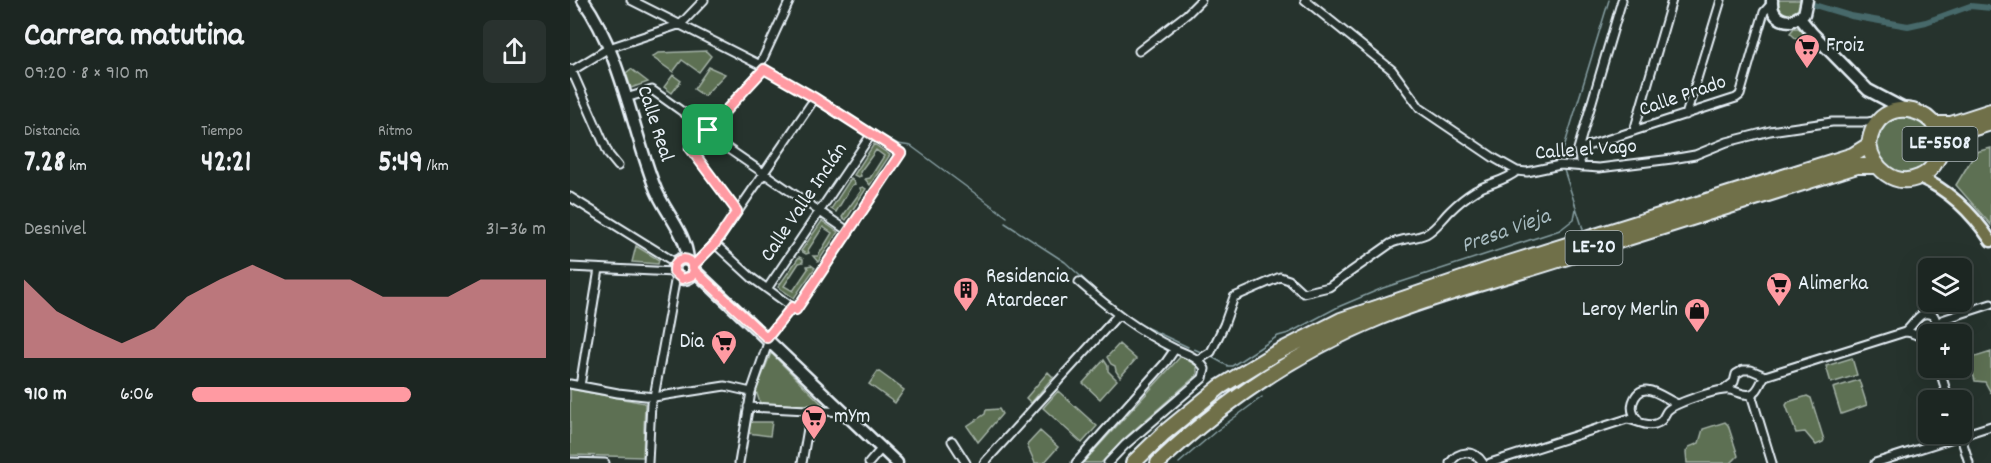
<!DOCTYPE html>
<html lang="es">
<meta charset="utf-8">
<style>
:root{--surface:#1c2622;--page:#29322f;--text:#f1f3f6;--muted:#a0a5a5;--line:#3a4340;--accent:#ff9aa2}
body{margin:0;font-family:Dekko,sans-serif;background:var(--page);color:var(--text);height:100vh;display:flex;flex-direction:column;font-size:22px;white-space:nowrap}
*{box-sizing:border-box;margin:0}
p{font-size:20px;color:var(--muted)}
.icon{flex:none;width:33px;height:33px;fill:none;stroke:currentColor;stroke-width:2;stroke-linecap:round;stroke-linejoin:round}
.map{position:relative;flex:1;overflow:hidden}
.panel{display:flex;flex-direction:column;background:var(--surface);width:570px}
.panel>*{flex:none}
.fabs{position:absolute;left:1348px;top:258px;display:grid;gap:12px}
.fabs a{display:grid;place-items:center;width:54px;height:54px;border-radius:9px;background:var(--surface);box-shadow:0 6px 24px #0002,0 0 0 2px var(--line);font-size:30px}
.pin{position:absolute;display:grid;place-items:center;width:51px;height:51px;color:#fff;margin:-26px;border-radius:12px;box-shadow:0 3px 9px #0006}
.round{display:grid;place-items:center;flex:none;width:63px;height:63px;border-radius:9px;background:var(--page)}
.overview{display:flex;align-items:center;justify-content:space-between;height:102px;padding:0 24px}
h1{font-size:33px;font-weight:700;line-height:45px}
.stats{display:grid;grid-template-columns:repeat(3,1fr);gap:9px;height:102px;padding:6px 24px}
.stats div{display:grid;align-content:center}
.stats b{font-size:30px;font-weight:700}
.stats small{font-size:16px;font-weight:400}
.stats p{font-size:16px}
.chart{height:168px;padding:12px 24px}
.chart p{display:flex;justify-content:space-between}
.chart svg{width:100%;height:108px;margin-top:6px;fill:var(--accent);opacity:.7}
ul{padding:0 24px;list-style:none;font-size:20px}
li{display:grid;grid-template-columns:96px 72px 1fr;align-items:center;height:45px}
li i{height:15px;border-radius:8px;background:var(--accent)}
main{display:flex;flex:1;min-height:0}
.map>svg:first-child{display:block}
</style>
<main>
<section class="panel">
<div class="overview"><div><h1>Carrera matutina</h1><p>09:20 · 8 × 910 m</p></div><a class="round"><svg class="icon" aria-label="share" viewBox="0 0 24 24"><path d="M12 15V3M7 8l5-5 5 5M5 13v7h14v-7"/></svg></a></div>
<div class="stats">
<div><p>Distancia</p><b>7.28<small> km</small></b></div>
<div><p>Tiempo</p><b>42:21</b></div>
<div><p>Ritmo</p><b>5:49<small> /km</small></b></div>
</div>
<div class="chart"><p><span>Desnivel</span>31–36 m</p>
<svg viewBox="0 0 160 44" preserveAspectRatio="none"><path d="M0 44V12L10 25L20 32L30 38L40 32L50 19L60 12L70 6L80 12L90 12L100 12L110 19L120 19L130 19L140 12L150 12L160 12V44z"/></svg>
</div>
<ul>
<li><b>910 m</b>6:06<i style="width:62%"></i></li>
</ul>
</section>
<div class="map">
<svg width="1421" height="463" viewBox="0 0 1421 463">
<rect width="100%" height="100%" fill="#26332d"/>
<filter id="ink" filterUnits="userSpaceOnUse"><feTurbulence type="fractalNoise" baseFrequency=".0167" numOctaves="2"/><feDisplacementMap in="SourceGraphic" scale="12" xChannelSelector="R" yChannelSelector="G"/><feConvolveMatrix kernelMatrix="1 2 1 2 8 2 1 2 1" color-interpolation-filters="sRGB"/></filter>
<g filter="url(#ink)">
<path fill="#5d7052" stroke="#a2b0a5" stroke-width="1.5" d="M1205 0H1233L1232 10 1221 18 1209 13Z
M1224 28H1229L1249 51 1238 50 1220 33Z
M136 51 141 56 129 72 112 60 103 72 82 57 88 53Z
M139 67 155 74 134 96 124 89Z
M61 69 78 82 61 88 56 73Z
M103 75 111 81 102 93 94 87Z
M1329 114H1333L1355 122 1365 139 1364 153 1357 165 1340 174 1322 172 1305 150 1309 127Z
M304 144 320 155 300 185 295 179 300 178 314 156 306 150 290 172 291 176 288 177 284 175Z
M1421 148V225L1386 185 1406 152Z
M281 178 285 184 282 185 266 212 261 209Z
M293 187 296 189 276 220 272 217 291 191 290 188Z
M252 221 268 232 248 262 243 256H248L262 233 253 227 238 250 239 253 236 254 231 251Z
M66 246 89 260 88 264 62 262Z
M229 257 233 259V262L229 263 214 286 223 291 238 269 237 266 241 265 245 268 224 298 208 287Z
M549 344 566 359 550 377 546 371 545 366 541 364 537 357Z
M1421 352V393L1415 382 1405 381 1400 362 1402 358Z
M201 353 254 406 190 403 186 391Z
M611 356 627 366V375L555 438 531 463H513Z
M1282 358 1287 375 1261 383 1256 366Z
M534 360 538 366V371L547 380 530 399 513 383Z
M308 371 334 390 325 403 299 384Z
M478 372 483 377 461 403 456 398Z
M1289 380 1297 405 1271 414 1263 388Z
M0 389 75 403 73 457 0 455Z
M488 391 527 426 512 443 473 408Z
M1237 396 1241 398 1254 440 1253 442 1246 445 1235 432 1226 433 1216 405 1218 402Z
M429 409 432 414 408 442 397 426 415 414 416 410Z
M179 422H202L200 436 178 433Z
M1155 422 1158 425 1168 456 1161 463H1117L1116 452 1119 447 1129 443 1133 429Z
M470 431 488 447 474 463H465L457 445Z"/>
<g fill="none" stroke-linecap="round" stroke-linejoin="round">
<path stroke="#879fa3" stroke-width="1.5" d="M305 132 328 144 341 146 437 217
M992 162V154L1039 0
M993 167 1013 229
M435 223 495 262 543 306
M554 314 567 323 618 347
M624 349 633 353
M640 356 658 366H662L708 336 719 333 768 307 813 288 990 230 1004 219 1006 209
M609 463 645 432 692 397"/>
<path stroke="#46696b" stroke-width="6" d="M1241 4 1281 16 1338 26 1356 22 1400 6 1421 8"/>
<defs>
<path id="street" d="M61 0 190 65 194 69 245 98 331 153 226 310 222 307
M735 0 822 70 850 108 924 158 947 171 957 172 990 165 1029 168 1102 159 1125 155 1157 142 1200 131 1262 122H1298L1309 120
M569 51 617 14 631 0
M190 65 220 0
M1 69 39 155 48 166
M0 75 3 70 39 48 111 24 134 0
M56 98 82 90 138 130 141 137 278 231
M1116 115 1151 0
M1064 131 1102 0
M1008 149 1166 98 1170 95 1194 12 1202 3
M1011 167 1008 149 1052 0
M0 197 106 263
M167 211 120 148 194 69
M145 244 182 278 222 307
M124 265 149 239 245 98
M0 267 104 272
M509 282C540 309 568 331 605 349 617 354 629 358 635 369L633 378 555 445 538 463
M197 289 301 135
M1335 332C1346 324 1348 308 1364 316L1368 325
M1365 334 1372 320 1421 304
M197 338 222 307
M628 360 641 352 654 325 664 297 710 277 719 280 733 293 759 287 820 244C832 238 845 239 856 234 866 229 872 219 880 211 887 204 897 196 905 191 918 183 936 181 947 171
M1369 368 1379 400
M0 384 48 393 84 397 155 386 181 392
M10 386 29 269
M1155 389 1164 382 1166 374 1173 370H1181L1195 376 1335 332C1345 332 1350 339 1359 338
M1181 394 1202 463
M178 407 274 412
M1068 420C1063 415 1061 409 1063 402 1072 376 1095 400 1108 404
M1390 434 1399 463
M382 441 396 463
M0 462 35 463
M78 463 81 403 84 397 106 276
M169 463 181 392 199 340
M232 463 241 411
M299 463 312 448
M414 463 548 315
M506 463 596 362 605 349
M880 463C889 450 904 449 913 463
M920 463 1057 419C1066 420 1076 427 1085 424 1093 422 1093 417 1097 411 1104 403 1143 391 1154 390 1164 388 1172 397 1181 394 1189 392 1190 382 1195 376
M1305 463 1421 426"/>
<path id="secondary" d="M13 0C51 54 61 124 84 185 93 211 116 231 118 260
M1202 0C1201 13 1208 21 1221 21L1234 14 1237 0
M1230 18 1242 33 1298 90 1334 109
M104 269a10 10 0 1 1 20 0a10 10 0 1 1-20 0Z
M124 270 327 463"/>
<path id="primary" d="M1349 177C1379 190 1403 214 1421 241"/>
<path id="highway" d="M1363 124H1381L1421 111
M1369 152C1383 132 1399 130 1421 123
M563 463 594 433 650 387 704 354 771 320 930 266 1283 155 1299 145C1306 85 1386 110 1368 158 1364 166 1357 174 1349 177 1324 188 1303 168 1299 145
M588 463C653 402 728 351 811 317 868 294 929 279 988 260 1088 228 1188 198 1287 166H1307"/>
</defs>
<use href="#street" stroke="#e8f1f8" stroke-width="11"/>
<use href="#secondary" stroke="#e8f1f8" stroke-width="15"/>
<use href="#primary" stroke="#e8f1f8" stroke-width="15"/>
<use href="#highway" stroke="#e8f1f8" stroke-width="18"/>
<use href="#street" stroke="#26332d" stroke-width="7"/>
<use href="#secondary" stroke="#26332d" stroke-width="10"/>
<use href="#primary" stroke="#70704a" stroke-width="10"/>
<use href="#highway" stroke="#70704a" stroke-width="14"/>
</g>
</g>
<g fill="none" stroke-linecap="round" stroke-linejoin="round" filter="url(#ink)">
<defs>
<path id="route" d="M138 130 120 148 167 211 145 244 124 265V270L122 276 112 279 104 272C103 262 111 256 120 261L124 270 197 338 222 307 226 310 331 153 245 98 194 69 138 130"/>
</defs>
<use href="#route" stroke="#fff" stroke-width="12"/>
<use href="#route" stroke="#ff9aa2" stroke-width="8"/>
</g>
<defs>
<symbol id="supermarket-pin" viewBox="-11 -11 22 30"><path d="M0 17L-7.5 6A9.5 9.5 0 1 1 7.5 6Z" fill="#ff9aa2" stroke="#26332d"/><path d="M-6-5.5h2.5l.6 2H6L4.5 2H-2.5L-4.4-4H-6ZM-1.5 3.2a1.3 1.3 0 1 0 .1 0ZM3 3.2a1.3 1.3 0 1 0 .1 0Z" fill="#111"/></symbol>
<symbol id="building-pin" viewBox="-11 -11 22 30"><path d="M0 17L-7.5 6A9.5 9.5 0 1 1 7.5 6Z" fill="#ff9aa2" stroke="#26332d"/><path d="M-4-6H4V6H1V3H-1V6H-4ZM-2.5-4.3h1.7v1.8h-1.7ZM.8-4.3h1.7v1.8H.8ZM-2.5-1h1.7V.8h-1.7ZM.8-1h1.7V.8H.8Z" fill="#111"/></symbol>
<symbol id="shop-pin" viewBox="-11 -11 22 30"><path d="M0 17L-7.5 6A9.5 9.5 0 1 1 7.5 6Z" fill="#ff9aa2" stroke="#26332d"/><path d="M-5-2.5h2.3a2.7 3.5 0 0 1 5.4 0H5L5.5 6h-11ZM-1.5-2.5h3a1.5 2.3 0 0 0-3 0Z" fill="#111"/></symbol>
</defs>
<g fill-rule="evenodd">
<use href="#supermarket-pin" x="1222" y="32" width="30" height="40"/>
<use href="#supermarket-pin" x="1194" y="270" width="30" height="40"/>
<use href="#building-pin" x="381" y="275" width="30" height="40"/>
<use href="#shop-pin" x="1112" y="296" width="30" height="40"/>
<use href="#supermarket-pin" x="139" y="328" width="30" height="40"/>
<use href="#supermarket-pin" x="229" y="403" width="30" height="40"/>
</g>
<g text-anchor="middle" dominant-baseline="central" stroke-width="4.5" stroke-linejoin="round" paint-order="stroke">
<g fill="#26332d" stroke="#aeb8bb" stroke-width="1.5">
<rect x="1332.5" y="127" width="75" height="34" rx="4.5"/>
<rect x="995.5" y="231" width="57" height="34" rx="4.5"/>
</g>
<g font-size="20" font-weight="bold" fill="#e8f1f8">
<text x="1370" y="144">LE-5508</text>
<text x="1024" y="248">LE-20</text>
</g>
<g font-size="21" fill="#e8f1f8" stroke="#26332d" text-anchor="start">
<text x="1256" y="47">Froiz</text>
<text x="416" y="278">Residencia<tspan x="416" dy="24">Atardecer</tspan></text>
<text x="1228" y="285">Alimerka</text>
<text x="1108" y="311" text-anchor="end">Leroy Merlin</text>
<text x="134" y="343" text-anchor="end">Dia</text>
<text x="264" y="418">mYm</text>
</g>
<g font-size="21" fill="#e8f1f8" stroke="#26332d">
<text transform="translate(1113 97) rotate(-19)">Calle Prado</text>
<text transform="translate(84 124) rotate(72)">Calle Real</text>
<text transform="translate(1016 151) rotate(-4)">Calle el Vago</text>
<text transform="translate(235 203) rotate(-56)">Calle Valle Inclán</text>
</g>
<g font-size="22" font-style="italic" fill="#a7bbc0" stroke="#26332d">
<text transform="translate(936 232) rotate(-20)">Presa Vieja</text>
</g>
</g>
</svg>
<div class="fabs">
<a><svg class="icon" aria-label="layers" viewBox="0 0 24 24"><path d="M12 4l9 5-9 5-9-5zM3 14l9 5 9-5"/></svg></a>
<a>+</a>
<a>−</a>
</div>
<div class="pin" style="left:138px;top:130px;background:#1e9e55"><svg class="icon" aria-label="arrive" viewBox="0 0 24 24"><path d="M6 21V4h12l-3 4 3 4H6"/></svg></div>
</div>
</main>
